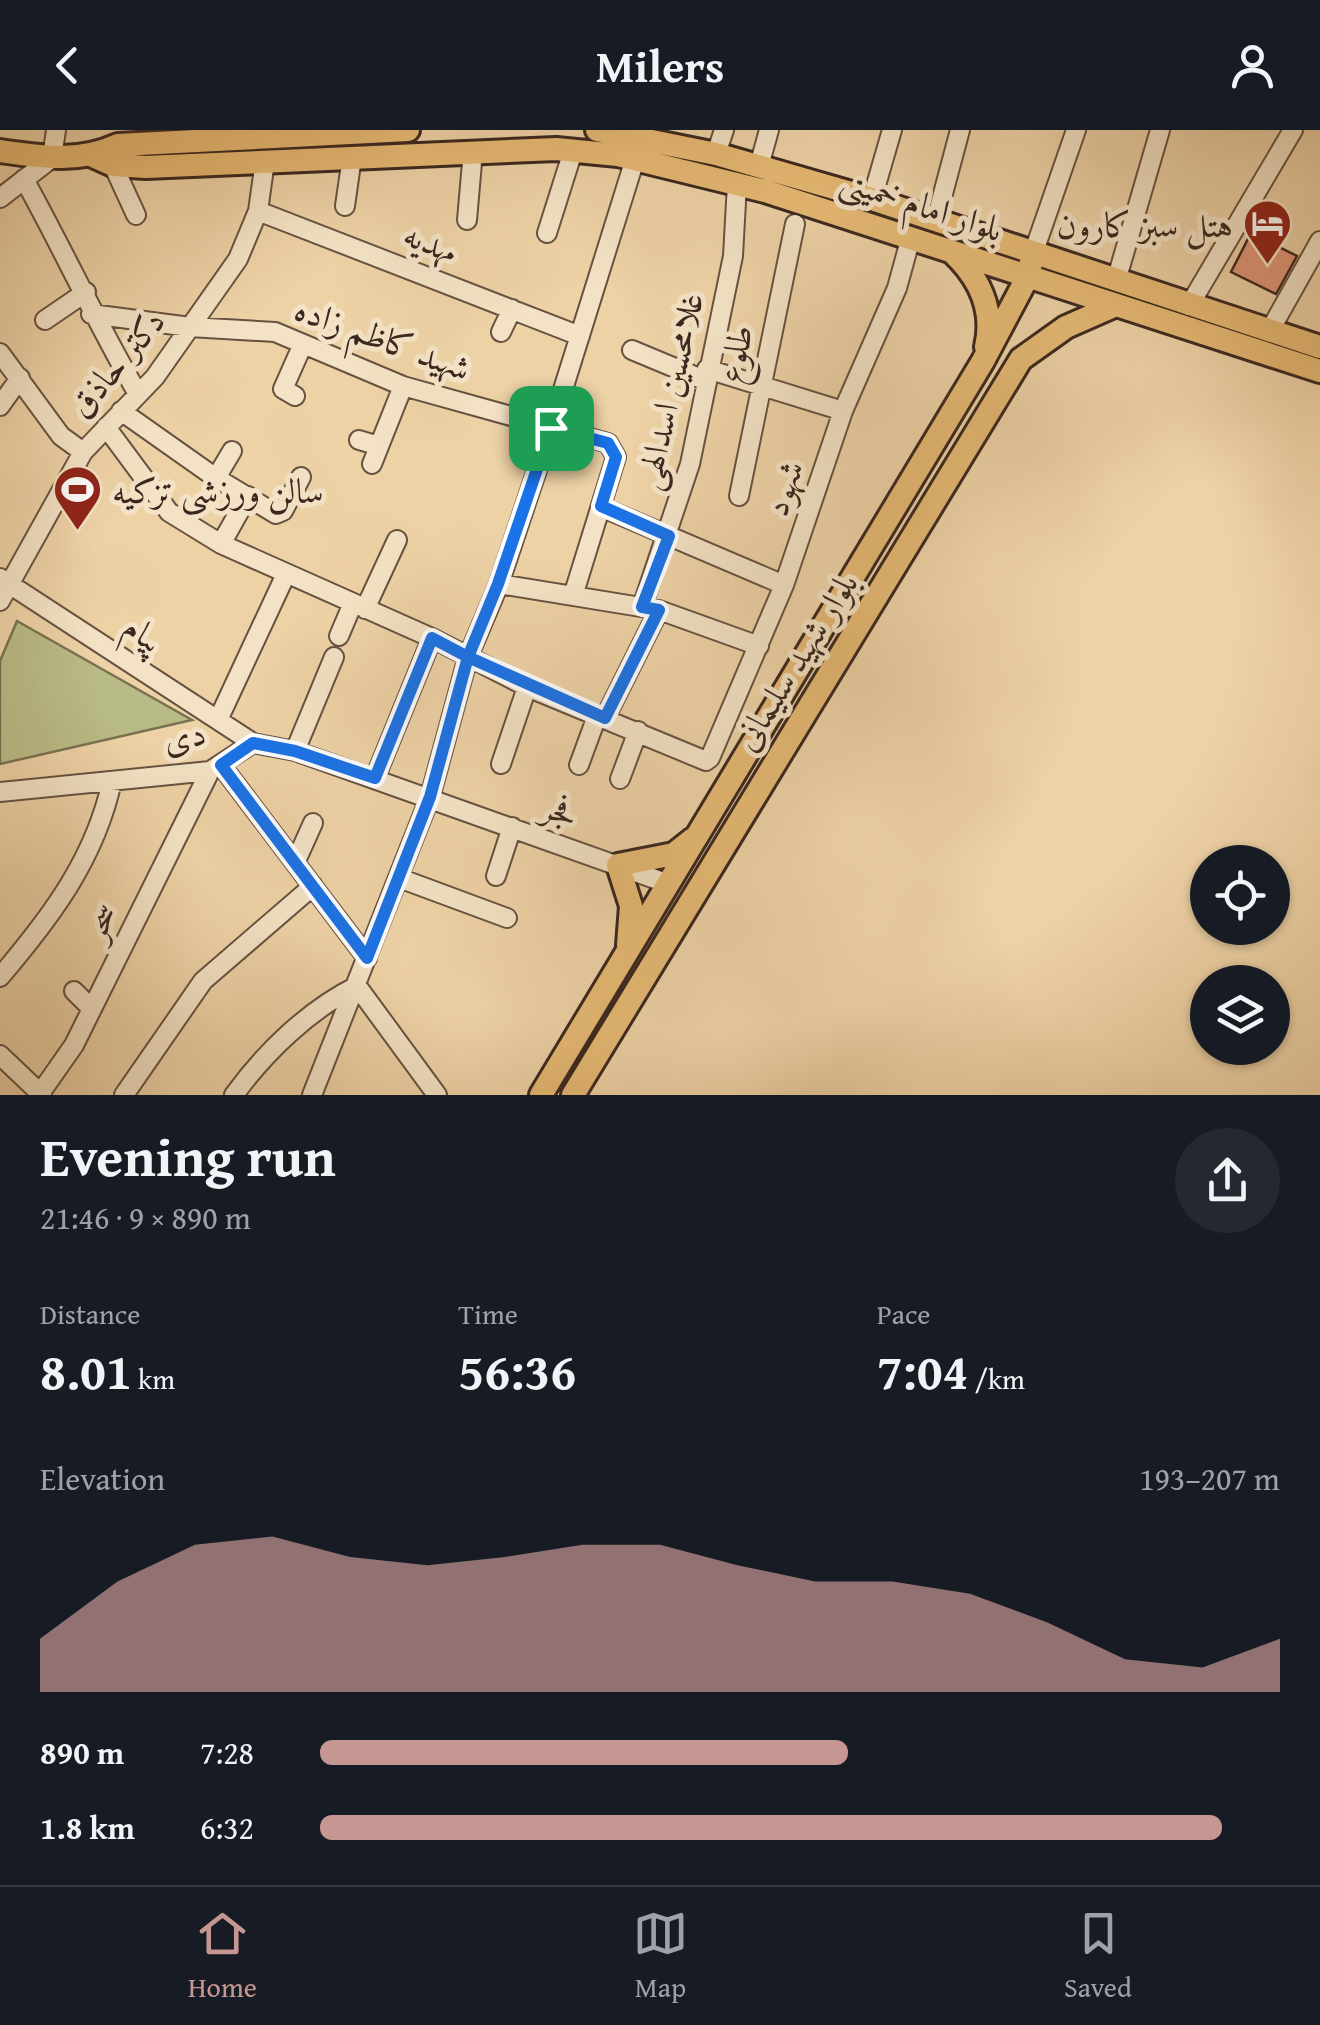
<!DOCTYPE html>
<meta charset="utf-8">
<style>
:root{--surface:#171b24;--page:#242831;--text:#f1f3f6;--muted:#9ea1a6;--line:#363941;--accent:#c59692}
body{margin:0;font-family:"Gentium Book Plus",Amiri,serif;background:var(--page);color:var(--text);height:100vh;display:flex;flex-direction:column;font-size:38px;white-space:nowrap}
*{box-sizing:border-box;margin:0}
p{font-size:32px;color:var(--muted)}
.icon{flex:none;width:55px;height:55px;fill:none;stroke:currentColor;stroke-width:2;stroke-linecap:round;stroke-linejoin:round}
.map{position:relative;height:965px;overflow:hidden}
.sheet{display:flex;flex-direction:column;background:var(--surface);flex:1}
.sheet>*{flex:none}
.controls{position:absolute;left:1190px;top:715px;display:grid;gap:20px}
.controls a{display:grid;place-items:center;width:100px;height:100px;border-radius:50%;background:var(--surface);box-shadow:0 2px 8px #0004;font-size:50px}
.pin{position:absolute;display:grid;place-items:center;width:85px;height:85px;color:#fff;margin:-42px;border-radius:20px;box-shadow:0 5px 15px #0006}
.round{display:grid;place-items:center;flex:none;width:105px;height:105px;border-radius:52px;background:var(--page)}
.overview{display:flex;align-items:center;justify-content:space-between;height:170px;padding:0 40px}
h1{font-size:55px;font-weight:700;line-height:75px}
.stats{display:grid;grid-template-columns:repeat(3,1fr);gap:15px;height:170px;padding:10px 40px}
.stats div{display:grid;align-content:center}
.stats b{font-size:50px;font-weight:700}
.stats small{font-size:28px;font-weight:400}
.stats p{font-size:28px}
.chart{height:280px;padding:20px 40px}
.chart p{display:flex;justify-content:space-between}
.chart svg{width:100%;height:180px;margin-top:10px;fill:var(--accent);opacity:.7}
ul{padding:0 40px;list-style:none;font-size:32px}
li{display:grid;grid-template-columns:160px 120px 1fr;align-items:center;height:75px}
li i{height:25px;border-radius:12px;background:var(--accent)}
header{display:flex;justify-content:space-between;align-items:center;height:130px;padding:0 40px;background:var(--surface);font-size:45px;font-weight:700}
.dock{display:flex;justify-content:space-around;align-items:center;height:140px;border-top:2px solid var(--line);background:var(--surface);font-size:28px;color:var(--muted)}
.dock a{display:grid;justify-items:center;gap:5px}
.dock .on{color:var(--accent)}
.map>svg:first-child{display:block}
</style>
<header><svg class="icon" aria-label="back" viewBox="0 0 24 24"><path d="M15 5l-7 7 7 7"/></svg>Milers<svg class="icon" aria-label="person" viewBox="0 0 24 24"><circle cx="12" cy="8" r="4"/><path d="M4 21q1-7 8-7t8 7"/></svg></header>
<div class="map">
<svg width="1320" height="965" viewBox="0 0 1320 965">
<rect width="100%" height="100%" fill="#edd2a6"/>
<filter id="stains"><feTurbulence type="fractalNoise" baseFrequency=".002" numOctaves="4"/><feColorMatrix values="0 0 0 0 .2 0 0 0 0 .09 0 0 0 0 .02 0 0 0 .5 -.17"/></filter>
<radialGradient id="worn" r=".72"><stop offset=".6" stop-color="#630" stop-opacity="0"/><stop offset="1" stop-color="#630" stop-opacity=".3"/></radialGradient>
<path fill="#b9bb86" stroke="#7a7152" stroke-width="2.5" d="M17 491 192 590 0 634V531Z"/>
<path fill="#df9576" stroke="#3a271f" stroke-width="2.5" d="M1251 103 1297 126 1276 164 1231 142Z"/>
<g fill="none" stroke-linecap="round" stroke-linejoin="round">
<defs>
<path id="minor" d="M716 24 724 0
M113 35 136 85
M759 36 769 0
M24 49C64 121 97 194 138 264
M0 68 52 28 56 0
M872 69 892 0
M345 76 352 27
M258 81 580 206
M467 90 473 21
M936 90 960 0
M547 103 573 21
M1033 124 1076 0
M1116 151 1160 0
M1189 176 1293 0
M91 184 190 197 275 202 403 256 608 313 616 327 573 466
M45 190 86 162
M501 202 512 179
M1269 202 1320 111
M632 220 704 250
M0 223 61 306 83 322
M707 239 843 281
M295 266 283 259 303 214
M0 276 20 248
M121 281 216 348 276 384 283 381 301 347
M106 297 169 382 221 414 432 508 527 557 706 631 710 628 784 455 843 281 897 158 911 107
M359 310 379 316
M372 334 403 256
M216 348 232 321
M739 366 795 94
M601 377 784 455
M221 414 248 366
M0 448 253 613
M499 454 659 480 759 516
M0 471 83 322 155 247 238 129 258 81 265 31
M642 477 690 334 733 126 737 54
M365 479 397 410
M339 506 353 473
M605 588 659 480
M218 590 286 444
M295 621 334 527
M501 634 527 557
M221 635 367 828
M579 635 597 586
M375 648 432 508
M620 649 638 601
M0 662 210 641 253 613 295 621 669 754
M295 733 313 693
M496 746 512 697
M399 748 507 788
M0 847C51 787 95 729 112 651
M357 856 437 965
M74 861 92 879
M0 925 42 965
M39 965 74 915 210 641
M124 965 203 851 313 756
M234 965C265 922 310 879 357 856
M312 965 430 667 468 527 499 454 551 298 635 29"/>
<path id="major" d="M597 0 716 24 872 69 1320 217
M0 21C42 27 79 33 118 15L408 0
M93 26 113 35 146 37 556 19 618 25 765 61 1320 241
M951 121C978 146 995 179 986 217
M628 815 631 776 618 735 674 724 693 709
M541 965 983 231 1028 146 1033 124
M573 965 1021 229 1066 197 1116 175"/>
</defs>
<use href="#minor" stroke="#675241" stroke-width="22"/>
<use href="#major" stroke="#3a271f" stroke-width="28"/>
<use href="#minor" stroke="#f3e2c5" stroke-width="18"/>
<use href="#major" stroke="#e6b973" stroke-width="22"/>
</g>
<g fill="none" stroke-linecap="round" stroke-linejoin="round">
<defs>
<path id="route" d="M551 298 498 454 468 527 432 508 375 648 295 621 253 613 221 635 367 828 430 667 468 527 605 588 659 480 642 477 669 406 601 376 616 327 608 313 551 298"/>
</defs>
<use href="#route" stroke="#fff" stroke-width="20"/>
<use href="#route" stroke="#1a73e8" stroke-width="12"/>
</g>
<defs>
<symbol id="hotel-pin" viewBox="-11 -11 22 30"><path d="M0 17L-7.5 6A9.5 9.5 0 1 1 7.5 6Z" fill="#8f2418" stroke="#f3e2c5"/><path d="M-6-4.5h1.5V1H6V5H4.5V3h-9V5H-6ZM-4 0a1.8 1.8 0 1 1 3.6 0ZM.5 0V-2.5h3Q6-2.5 6 0Z" fill="#fff"/></symbol>
<symbol id="stadium-pin" viewBox="-11 -11 22 30"><path d="M0 17L-7.5 6A9.5 9.5 0 1 1 7.5 6Z" fill="#8f2418" stroke="#f3e2c5"/><path d="M0-5a6.5 5 0 1 0 0 10a6.5 5 0 1 0 0-10ZM-3.5-1.8h7v3.6h-7Z" fill="#fff"/></symbol>
</defs>
<g fill-rule="evenodd">
<use href="#hotel-pin" x="1240" y="66" width="55" height="75"/>
<use href="#stadium-pin" x="50" y="332" width="55" height="75"/>
</g>
<g text-anchor="middle" dominant-baseline="central" stroke-width="10" stroke-linejoin="round" paint-order="stroke">
<g font-size="35" fill="#3a271f" stroke="#f3e2c5">
<text transform="translate(922 74) rotate(18)">بلوار امام خمینی</text>
<text transform="translate(431 112) rotate(22)">مهدیه</text>
<text transform="translate(383 208) rotate(20)">شهید کاظم زاده</text>
<text transform="translate(735 224) rotate(-78)">طلوع</text>
<text transform="translate(116 233) rotate(-50)">دکتر حاذق</text>
<text transform="translate(669 261) rotate(-77)">غلامحسین اسدالهی</text>
<text transform="translate(783 358) rotate(-71)">شهود</text>
<text transform="translate(144 503) rotate(33)">پیام</text>
<text transform="translate(795 531) rotate(-58)">بلوار شهید سلیمانی</text>
<text transform="translate(184 606) rotate(-13)">دی</text>
<text transform="translate(561 680) rotate(20)">فجر</text>
<text transform="translate(99 791) rotate(-64)">سحر</text>
</g>
<g font-size="35" fill="#3a271f" stroke="#f3e2c5" text-anchor="end">
<text x="1233" y="94">هتل سبز کارون</text>
<text x="112" y="360" text-anchor="start">سالن ورزشی تزکیه</text>
</g>
</g>
<rect width="100%" height="100%" filter="url(#stains)"/>
<rect width="100%" height="100%" fill="url(#worn)"/>
</svg>
<div class="controls">
<a><svg class="icon" aria-label="locate" viewBox="0 0 24 24"><circle cx="12" cy="12" r="6"/><path d="M12 2v4M12 18v4M2 12h4M18 12h4"/></svg></a>
<a><svg class="icon" aria-label="layers" viewBox="0 0 24 24"><path d="M12 4l9 5-9 5-9-5zM3 14l9 5 9-5"/></svg></a>
</div>
<div class="pin" style="left:551px;top:298px;background:#1e9e55"><svg class="icon" aria-label="arrive" viewBox="0 0 24 24"><path d="M6 21V4h12l-3 4 3 4H6"/></svg></div>
</div>
<section class="sheet">
<div class="overview"><div><h1>Evening run</h1><p>21:46 · 9 × 890 m</p></div><a class="round"><svg class="icon" aria-label="share" viewBox="0 0 24 24"><path d="M12 15V3M7 8l5-5 5 5M5 13v7h14v-7"/></svg></a></div>
<div class="stats">
<div><p>Distance</p><b>8.01<small> km</small></b></div>
<div><p>Time</p><b>56:36</b></div>
<div><p>Pace</p><b>7:04<small> /km</small></b></div>
</div>
<div class="chart"><p><span>Elevation</span>193–207 m</p>
<svg viewBox="0 0 160 44" preserveAspectRatio="none"><path d="M0 44V31L10 17L20 8L30 6L40 11L50 13L60 11L70 8L80 8L90 13L100 17L110 17L120 20L130 27L140 36L150 38L160 31V44z"/></svg>
</div>
<ul>
<li><b>890 m</b>7:28<i style="width:55%"></i></li>
<li><b>1.8 km</b>6:32<i style="width:94%"></i></li>
</ul>
</section>
<nav class="dock">
<a class="on"><svg class="icon" aria-label="home" viewBox="0 0 24 24"><path d="M3 11l9-7 9 7M6 9v11h12V9"/></svg>Home</a>
<a><svg class="icon" aria-label="map" viewBox="0 0 24 24"><path d="M3 6l6-2 6 2 6-2v14l-6 2-6-2-6 2zM9 4v14M15 6v14"/></svg>Map</a>
<a><svg class="icon" aria-label="saved" viewBox="0 0 24 24"><path d="M7 4h10v16l-5-4-5 4z"/></svg>Saved</a>
</nav>
